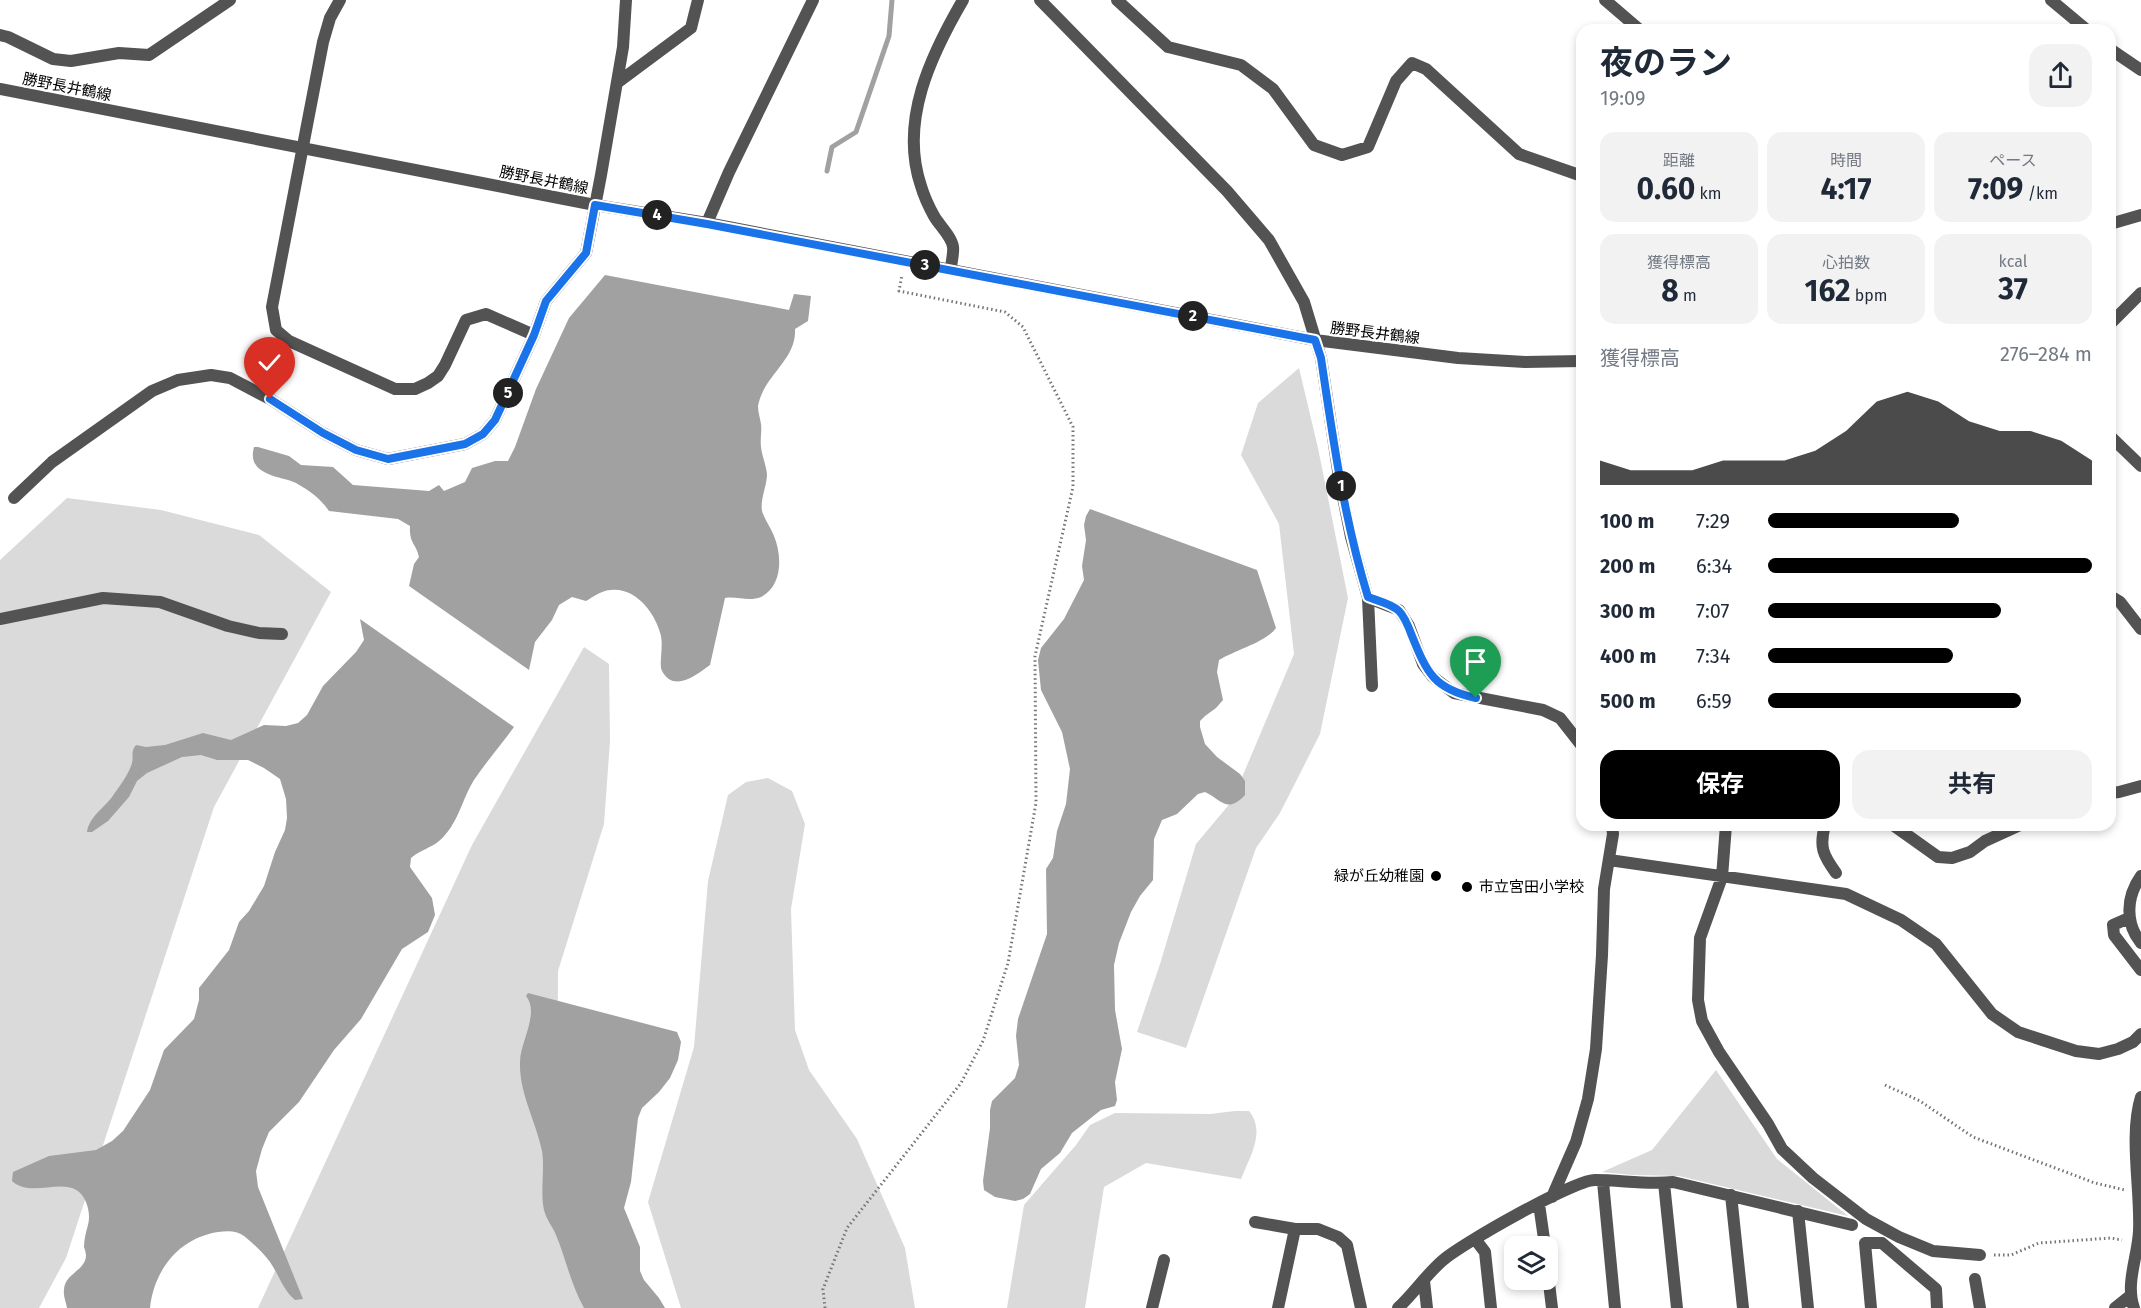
<!DOCTYPE html>
<html lang="ja">
<meta charset="utf-8">
<style>
:root{--surface:#fff;--page:#f2f2f3;--text:#1f2937;--muted:#747a83;--accent:#000}
body{margin:0;font-family:"Fira Sans","Noto Sans JP",sans-serif;background:var(--page);color:var(--text);height:100vh;display:flex;flex-direction:column;font-size:22px;white-space:nowrap}
*{box-sizing:border-box;margin:0}
p{font-size:20px;color:var(--muted)}
.icon{flex:none;width:33px;height:33px;fill:none;stroke:currentColor;stroke-width:2;stroke-linecap:round;stroke-linejoin:round}
.map{position:relative;flex:1;overflow:hidden}
.sheet{position:absolute;left:1576px;top:24px;width:540px;height:807px;display:flex;flex-direction:column;background:var(--surface);border-radius:18px;box-shadow:0 3px 9px #0003}
.sheet>*{flex:none}
.buttons{position:absolute;left:1504px;top:1236px;display:grid;gap:12px}
.buttons a{display:grid;place-items:center;width:54px;height:54px;border-radius:12px;background:var(--surface);box-shadow:0 3px 9px #0003;font-size:30px}
.pin{position:absolute;display:grid;place-items:center;width:51px;height:51px;color:#fff;margin:-62px -26px;border-radius:50% 50% 50% 0;rotate:-45deg;box-shadow:0 0 6px #0007}
.pin .icon{rotate:45deg}
.km{position:absolute;width:30px;height:30px;margin:-15px;border-radius:50%;background:#222;color:#fff;font-size:16px;line-height:30px;text-align:center}
.round{display:grid;place-items:center;flex:none;width:63px;height:63px;border-radius:18px;background:var(--page)}
.summary{display:flex;align-items:center;justify-content:space-between;height:102px;padding:0 24px}
h1{font-size:33px;font-weight:700;line-height:45px}
.figures{display:grid;grid-template-columns:repeat(3,1fr);gap:9px;height:102px;padding:6px 24px}
.figures div{display:grid;align-content:center;border-radius:15px;background:var(--page);text-align:center}
.figures b{font-size:30px;font-weight:700}
.figures small{font-size:16px;font-weight:400}
.figures p{font-size:16px}
.chart{height:168px;padding:12px 24px}
.chart p{display:flex;justify-content:space-between}
.chart svg{width:100%;height:108px;margin-top:6px;fill:var(--accent);opacity:.7}
.cta{display:flex;gap:12px;margin-top:auto;padding:12px 24px}
.cta a{flex:1;height:69px;border-radius:18px;background:var(--accent);color:#fff;font-size:24px;font-weight:700;line-height:69px;text-align:center}
.cta a+a{background:var(--page);color:var(--text)}
ul{padding:0 24px;list-style:none;font-size:20px}
li{display:grid;grid-template-columns:96px 72px 1fr;align-items:center;height:45px}
li i{height:15px;border-radius:8px;background:var(--accent)}
.map>svg:first-child{display:block}
</style>
<div class="map">
<svg width="2141" height="1308" viewBox="0 0 2141 1308">
<rect width="100%" height="100%" fill="#fff"/>
<path fill="#dadada" d="M1299 368 1318 448 1348 598 1320 734 1280 813 1256 848 1186 1048 1137 1032 1160 964 1196 844 1232 801 1294 654 1279 524 1241 455 1258 403Z
M67 498 161 510 259 535 331 592 214 807 66 1258 39 1308H0V560Z
M584 647 609 664 610 741 604 824 558 971 557 1146 600 1308H258L472 845Z
M768 778 792 791 805 824 791 909 795 1030 809 1070 857 1139 905 1248 915 1308H681L648 1202 694 1047 708 881 728 795 746 782Z
M1716 1070 1777 1159 1848 1216 1679 1176 1632 1175 1602 1172 1652 1150Z
M1235 1111H1249C1266 1132 1250 1156 1241 1179L1146 1163 1104 1187 1085 1308H1007L1024 1205 1076 1145 1090 1125 1115 1113 1210 1114Z"/>
<path fill="#a1a1a1" d="M605 275 789 310 794 294 811 296 808 321 795 329C797 360 763 376 758 406 758 412 760 418 761 424 762 431 760 439 761 447 762 456 766 465 767 474 767 486 760 499 762 511 764 518 771 528 774 536 782 555 783 586 761 597 749 602 737 596 725 598L710 665C700 672 686 684 673 681 668 680 662 673 661 668 660 658 663 647 661 636 656 614 636 587 611 590 602 590 593 597 586 601L572 597 559 605 552 620 535 642 529 670 409 586 414 564 419 557C416 543 409 544 410 526L398 519 329 511C320 498 310 491 296 483 281 476 246 476 254 447H258L289 456 301 465 333 467 353 485 429 491 439 485 444 491 465 482 472 468 495 461H508L515 447 536 389 569 318Z
M1090 509 1257 570 1276 628C1266 642 1235 650 1219 660L1217 672 1223 700 1216 708 1205 716 1200 721V727L1205 744 1217 757 1240 774 1245 781V795C1227 814 1222 800 1205 792L1198 794 1177 814 1162 820 1154 839 1153 880 1140 896 1131 912 1119 943 1114 965 1115 1010 1122 1049 1115 1082 1117 1100 1115 1106 1101 1110 1072 1133 1060 1153 1041 1169 1030 1194 1023 1199 1015 1201 995 1197 984 1190 983 1181 990 1128V1110L992 1101 1015 1078 1019 1065 1016 1036 1018 1019 1047 934 1046 869 1053 858 1057 831 1066 804 1070 769 1062 732 1041 690 1038 660 1041 648 1064 619 1084 580 1082 566 1086 540 1084 525 1086 516Z
M360 619 514 727C501 745 486 762 474 780 462 799 458 825 439 841 431 848 420 850 411 858L410 867 432 898 435 915 428 932 402 949 361 1019 334 1050 299 1102 269 1132 262 1149 256 1171 258 1187 303 1299 295 1300C283 1290 279 1275 270 1262 263 1253 253 1243 244 1236 236 1230 227 1231 218 1232 179 1238 154 1270 150 1308H67C66 1302 63 1296 64 1290 64 1274 85 1271 86 1256 86 1253 85 1250 84 1247 84 1239 86 1232 88 1225 90 1217 89 1210 86 1202 73 1170 33 1201 12 1181L13 1172 49 1156 96 1150 112 1141 123 1131 150 1090 164 1050 194 1019 199 1000V988L229 950 239 922 249 911 264 886 275 852 285 830 287 818 286 799 280 779 264 768 248 760H217L201 755 182 757 147 773 137 781 129 797 108 821 92 832H87C89 817 104 808 112 797 119 787 129 774 132 763 134 756 130 752 136 745L146 747 165 745 203 733 231 740 264 725 286 726 298 723 307 715 323 686 356 652 364 640Z
M528 993 677 1032 681 1042 678 1060 670 1078 659 1092 642 1108 638 1118 631 1182 624 1208 640 1247V1271L644 1280 659 1298 665 1308H584C571 1285 566 1259 556 1235 553 1227 546 1219 544 1210 540 1191 545 1170 542 1151 536 1121 519 1093 520 1062 520 1042 540 1013 526 996Z"/>
<g fill="none" stroke-linecap="round" stroke-linejoin="round">
<path stroke="#a1a1a1" stroke-width="5" d="M827 171 832 147 856 132 889 36 892 0"/>
<path stroke="#757575" stroke-width="3" stroke-dasharray="1.5 3" stroke-linecap="butt" d="M1885 1085 1920 1101 1973 1137 2095 1183 2125 1190
M1994 1255H2011L2039 1243 2111 1238 2122 1240
M825 1308 823 1289 847 1228 961 1083 983 1041 1008 963 1036 803 1035 656 1073 487V427L1023 327 1005 312 899 291 902 275"/>
<path stroke="#535353" stroke-width="12" d="M340 0 330 18 323 42 272 307 276 330 289 341 395 389H415L428 383 438 376 445 365 466 320 486 314 534 335
M1117 0 1168 47 1241 65 1273 89 1314 145 1342 155 1368 147 1396 81 1412 63 1426 69 1519 154 1582 176
M0 35 8 37 53 59 71 61 119 53 149 55 230 0
M617 83 691 28 698 0
M951 269C951 263 954 253 953 247 952 237 939 225 934 216 929 207 924 196 921 186 899 121 931 55 963 0
M14 498 52 462 152 391 178 380 211 375 230 378 270 399 323 433 356 450 388 459 465 444 483 434 495 420 534 335 546 301 586 253 601 175 623 47 626 0
M2110 596 2120 602 2141 629
M1368 598 1399 610 1409 626 1423 664 1433 677 1454 693 1543 710 1560 718 1582 746
M0 619 103 598 160 602 228 626 259 633 282 634
M2110 793 2119 792 2141 786
M1726 825 1722 877 1700 938 1698 1000 1702 1021 1719 1052 1768 1124 1782 1149 1813 1178 1866 1219 1899 1237 1933 1251 1980 1255
M1825 825C1819 847 1823 855 1836 873
M1893 825 1938 857 1952 858 1970 852 1985 841 2020 825
M1609 860 1846 894 1901 920 1936 944 1992 1014 2018 1032 2076 1051 2099 1054 2118 1049 2133 1042 2141 1034
M2141 876C2126 897 2125 923 2141 943
M2129 918 2113 925 2114 935 2141 970
M1603 1182 1615 1308
M1664 1183 1677 1308
M1731 1195 1743 1308
M1552 1197 1576 1142 1588 1099 1596 1049 1602 955 1604 889 1613 834 1612 825
M1539 1204 1545 1246
M1798 1211 1808 1308
M1255 1222 1295 1229H1318L1338 1237 1347 1245 1361 1308
M1475 1239 1485 1252 1491 1308
M1548 1275 1552 1308
M1975 1279 1980 1308
M1424 1281 1427 1308
M1152 1308 1164 1260
M1278 1308 1295 1229
M1398 1308C1414 1293 1426 1275 1442 1261 1461 1244 1574 1180 1595 1180 1621 1180 1647 1185 1673 1182L1852 1225
M1871 1308 1865 1243H1882L1936 1289 1937 1308
M2115 1308 2130 1296
M2134 1308C2125 1284 2138 1256 2139 1231 2141 1191 2129 1135 2141 1097"/>
<path stroke="#535353" stroke-width="12" d="M1040 0 1227 191 1269 240 1304 302 1321 358 1339 477 1351 537 1368 598 1372 686
M1605 0 1640 30
M2051 0 2087 30
M2110 49 2141 70
M0 89 595 205 707 223 1315 340 1458 358 1525 362 1582 361
M707 223 729 172 813 0
M2110 224 2141 215
M2110 324 2141 293
M2110 436 2141 466"/>
</g>
<g fill="none" stroke-linecap="round" stroke-linejoin="round">
<defs>
<path id="route" d="M270 399 323 433 356 450 388 459 465 444 483 434 495 420 534 335 546 301 586 253 595 205 707 224 1315 340 1321 358C1333 439 1344 519 1368 597 1378 601 1392 604 1399 611 1405 617 1409 628 1412 636 1427 673 1434 689 1476 698"/>
</defs>
<use href="#route" stroke="#fff" stroke-width="12"/>
<use href="#route" stroke="#1a73e8" stroke-width="8"/>
</g>
<g fill="#000" stroke="#fff" stroke-width="2">
<circle cx="1436" cy="876" r="6"/>
<circle cx="1467" cy="887" r="6"/>
</g>
<g text-anchor="middle" dominant-baseline="central" stroke-width="4.5" stroke-linejoin="round" paint-order="stroke">
<g font-size="15" fill="#000" stroke="#fff">
<text transform="translate(67 87) rotate(11)">勝野長井鶴線</text>
<text transform="translate(544 180) rotate(11)">勝野長井鶴線</text>
<text transform="translate(1375 333) rotate(7)">勝野長井鶴線</text>
</g>
<g font-size="15" fill="#000" stroke="#fff" text-anchor="end">
<text x="1424" y="876">緑が丘幼稚園</text>
<text x="1479" y="887" text-anchor="start">市立宮田小学校</text>
</g>
</g>
</svg>
<div class="buttons">
<a><svg class="icon" aria-label="layers" viewBox="0 0 24 24"><path d="M12 4l9 5-9 5-9-5zM3 14l9 5 9-5"/></svg></a>
</div>
<div class="pin" style="left:1476px;top:698px;background:#1e9e55"><svg class="icon" aria-label="arrive" viewBox="0 0 24 24"><path d="M6 21V4h12l-3 4 3 4H6"/></svg></div>
<div class="pin" style="left:270px;top:399px;background:#d93025"><svg class="icon" aria-label="check" viewBox="0 0 24 24"><path d="M5 12l5 5 9-10"/></svg></div>
<b class="km" style="left:1341px;top:486px">1</b>
<b class="km" style="left:1193px;top:316px">2</b>
<b class="km" style="left:925px;top:265px">3</b>
<b class="km" style="left:657px;top:215px">4</b>
<b class="km" style="left:508px;top:393px">5</b>
<section class="sheet">
<div class="summary"><div><h1>夜のラン</h1><p>19:09</p></div><a class="round"><svg class="icon" aria-label="share" viewBox="0 0 24 24"><path d="M12 15V3M7 8l5-5 5 5M5 13v7h14v-7"/></svg></a></div>
<div class="figures">
<div><p>距離</p><b>0.60<small> km</small></b></div>
<div><p>時間</p><b>4:17</b></div>
<div><p>ペース</p><b>7:09<small> /km</small></b></div>
</div>
<div class="figures">
<div><p>獲得標高</p><b>8<small> m</small></b></div>
<div><p>心拍数</p><b>162<small> bpm</small></b></div>
<div><p>kcal</p><b>37</b></div>
</div>
<div class="chart"><p><span>獲得標高</span>276–284 m</p>
<svg viewBox="0 0 160 44" preserveAspectRatio="none"><path d="M0 44V34L10 38L20 38L30 38L40 34L50 34L60 34L70 30L80 22L90 10L100 6L110 10L120 18L130 22L140 22L150 26L160 34V44z"/></svg>
</div>
<ul>
<li><b>100 m</b>7:29<i style="width:59%"></i></li>
<li><b>200 m</b>6:34<i style="width:100%"></i></li>
<li><b>300 m</b>7:07<i style="width:72%"></i></li>
<li><b>400 m</b>7:34<i style="width:57%"></i></li>
<li><b>500 m</b>6:59<i style="width:78%"></i></li>
</ul>
<div class="cta"><a>保存</a><a>共有</a></div>
</section>
</div>
